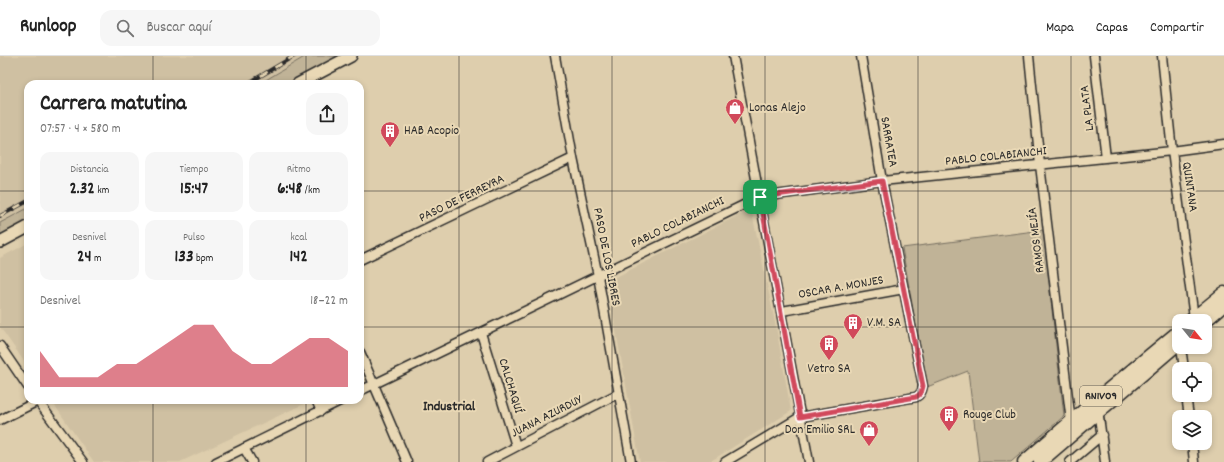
<!DOCTYPE html>
<html lang="es">
<meta charset="utf-8">
<style>
:root{--surface:#fff;--page:#f6f6f6;--text:#222;--muted:#767676;--line:#e0e0e0;--accent:#d1495b}
body{margin:0;font-family:Dekko,sans-serif;background:var(--page);color:var(--text);height:100vh;display:flex;flex-direction:column;font-size:15px;white-space:nowrap}
*{box-sizing:border-box;margin:0}
p{font-size:13px;color:var(--muted)}
.icon{flex:none;width:22px;height:22px;fill:none;stroke:currentColor;stroke-width:2;stroke-linecap:round;stroke-linejoin:round}
.map{position:relative;flex:1;overflow:hidden}
.drawer{position:absolute;left:24px;top:24px;width:340px;height:324px;display:flex;flex-direction:column;background:var(--surface);border-radius:12px;box-shadow:0 2px 6px #0003}
.drawer>*{flex:none}
.needle{width:26px;rotate:120deg}
.fabs{position:absolute;left:1172px;top:258px;display:grid;gap:8px}
.fabs a{display:grid;place-items:center;width:40px;height:40px;border-radius:8px;background:var(--surface);box-shadow:0 2px 6px #0003;font-size:20px}
.pin{position:absolute;display:grid;place-items:center;width:34px;height:34px;color:#fff;margin:-17px;border-radius:8px;box-shadow:0 2px 6px #0006}
.round{display:grid;place-items:center;flex:none;width:42px;height:42px;border-radius:12px;background:var(--page)}
.overview{display:flex;align-items:center;justify-content:space-between;height:68px;padding:0 16px}
h1{font-size:22px;font-weight:800;line-height:30px}
.metrics{display:grid;grid-template-columns:repeat(3,1fr);gap:6px;height:68px;padding:4px 16px}
.metrics div{display:grid;align-content:center;border-radius:10px;background:var(--page);text-align:center}
.metrics b{font-size:17px;font-weight:800}
.metrics small{font-size:11px;font-weight:400}
.metrics p{font-size:11px}
.chart{height:112px;padding:8px 16px}
.chart p{display:flex;justify-content:space-between}
.chart svg{width:100%;height:72px;margin-top:4px;fill:var(--accent);opacity:.7}
header{display:flex;align-items:center;gap:24px;box-sizing:border-box;height:56px;padding:0 20px;background:var(--surface);border-bottom:1px solid var(--line)}
header strong{font-size:19px}
nav{display:flex;gap:22px;margin-inline-start:auto;font-size:14px}
.search{width:280px;height:36px;background:var(--page);display:flex;align-items:center;gap:10px;box-sizing:border-box;padding:0 14px;border-radius:12px;color:var(--muted);font-size:15px}
.map>svg:first-child{display:block}
</style>
<header>
<strong>Runloop</strong>
<div class="search"><svg class="icon" aria-label="search" viewBox="0 0 24 24"><circle cx="10" cy="10" r="6"/><path d="M15 15l6 6"/></svg>Buscar aquí</div>
<nav><a>Mapa</a><a>Capas</a><a>Compartir</a></nav>
</header>
<div class="map">
<svg width="1224" height="406" viewBox="0 0 1224 406">
<rect width="100%" height="100%" fill="#decead"/>
<filter id="ink" filterUnits="userSpaceOnUse"><feTurbulence type="fractalNoise" baseFrequency=".025" numOctaves="2"/><feDisplacementMap in="SourceGraphic" scale="8" xChannelSelector="R" yChannelSelector="G"/><feConvolveMatrix kernelMatrix="1 2 1 2 8 2 1 2 1" color-interpolation-filters="sRGB"/></filter>
<g filter="url(#ink)">
<path fill="#cfc0a2" d="M0 0H306L259 28H28V152L0 167Z
M747 155 752 157 777 276 791 355 709 406H640L608 231 610 224Z
M28 187V311L0 271V202Z
M51 344H307L308 346 180 406H94Z"/>
<path fill="#c0b397" stroke="#766f61" d="M306 0H342L290 28H259Z
M28 152V167L0 181V167Z
M1043 174 1064 360 1011 406H979L968 315 927 331 902 192Z"/>
<g fill="none" stroke-linecap="round" stroke-linejoin="round">
<defs>
<path id="minor" d="M555 0 573 102 598 220 631 406
M733 0 809 406
M1029 0 1040 109 1071 366
M1094 0 1106 102
M1162 0 1172 95 1194 262 1193 265
M360 204 573 102
M782 255 904 233
M481 277 516 390
M0 290 28 331
M1181 291 1184 313
M360 296 407 406
M360 335 760 141 882 125 1172 95 1224 88
M1186 339 1189 361
M37 344 83 406
M316 344 321 355
M1098 353 1105 406
M0 364 38 345
M1192 387 1194 406
M244 392 252 406
M216 406 342 344
M487 406 619 337
M725 406 800 361 916 341C921 338 922 335 923 330L882 125 861 0
M1070 406 1102 379"/>
<path id="secondary" d="M298 28 351 0
M0 186 28 171"/>
<path id="primary" d="M1190 265 1224 237
M1205 265 1224 249
M1024 406 1097 343 1179 275
M1040 406 1179 287"/>
</defs>
<use href="#minor" stroke="#2b2b2b" stroke-width="11"/>
<use href="#secondary" stroke="#2b2b2b" stroke-width="14"/>
<use href="#primary" stroke="#2b2b2b" stroke-width="15"/>
<use href="#minor" stroke="#e9d8b5" stroke-width="8"/>
<use href="#secondary" stroke="#e9d8b5" stroke-width="11"/>
<use href="#primary" stroke="#e9d8b5" stroke-width="12"/>
<defs>
<path id="rail" d="M247 28 294 0
M0 160 28 145"/>
</defs>
<use href="#rail" stroke="#2b2b2b" stroke-width="4"/>
<use href="#rail" stroke="#e9d8b5" stroke-width="2.5" stroke-dasharray="8" stroke-linecap="butt"/>
</g>
</g>
<g fill="none" stroke-linecap="round" stroke-linejoin="round" filter="url(#ink)">
<defs>
<path id="route" d="M882 125 923 330C922 335 921 338 916 341L800 361 760 141Z"/>
</defs>
<use href="#route" stroke="#fff" stroke-width="8"/>
<use href="#route" stroke="#d1495b" stroke-width="5"/>
</g>
<path fill="none" stroke="#2b2b2b" stroke-width="1" stroke-opacity="0.55" d="M153 0V28M306 0V28M459 0V406M612 0V406M765 0V406M918 0V406M1071 0V406M0 135H28M360 135H1224M0 271H28M360 271H1179M1205 271H1224M153 344V406M306 344V406"/>
<defs>
<symbol id="shop-pin" viewBox="-11 -11 22 30"><path d="M0 17L-7.5 6A9.5 9.5 0 1 1 7.5 6Z" fill="#d1495b" stroke="#e9d8b5"/><path d="M-5-2.5h2.3a2.7 3.5 0 0 1 5.4 0H5L5.5 6h-11ZM-1.5-2.5h3a1.5 2.3 0 0 0-3 0Z" fill="#fff"/></symbol>
<symbol id="building-pin" viewBox="-11 -11 22 30"><path d="M0 17L-7.5 6A9.5 9.5 0 1 1 7.5 6Z" fill="#d1495b" stroke="#e9d8b5"/><path d="M-4-6H4V6H1V3H-1V6H-4ZM-2.5-4.3h1.7v1.8h-1.7ZM.8-4.3h1.7v1.8H.8ZM-2.5-1h1.7V.8h-1.7ZM.8-1h1.7V.8H.8Z" fill="#fff"/></symbol>
</defs>
<g fill-rule="evenodd">
<use href="#shop-pin" x="724" y="41" width="22" height="30"/>
<use href="#building-pin" x="379" y="64" width="22" height="30"/>
<use href="#building-pin" x="842" y="256" width="22" height="30"/>
<use href="#building-pin" x="818" y="277" width="22" height="30"/>
<use href="#building-pin" x="938" y="348" width="22" height="30"/>
<use href="#shop-pin" x="858" y="363" width="22" height="30"/>
</g>
<g text-anchor="middle" dominant-baseline="central" stroke-width="4" stroke-linejoin="round" paint-order="stroke">
<rect fill="#e9d8b5" stroke="#645f54" stroke-width="1" x="1080" y="330" width="42" height="20" rx="3"/>
<g font-size="12" font-weight="bold" fill="#2b2b2b">
<text x="1101" y="340">RN1V09</text>
</g>
<g font-size="13" fill="#2b2b2b" stroke="#e9d8b5" text-anchor="start">
<text x="749" y="52">Lonas Alejo</text>
<text x="404" y="75">HAB Acopio</text>
<text x="867" y="267">V.M. SA</text>
<text x="829" y="313" text-anchor="middle">Vetro SA</text>
<text x="963" y="359">Rouge Club</text>
<text x="855" y="374" text-anchor="end">Don Emilio SRL</text>
</g>
<g font-size="13" fill="#2b2b2b" stroke="#e9d8b5">
<text transform="translate(1088 52) rotate(-97)">LA PLATA</text>
<text transform="translate(888 86) rotate(80)">SARRATEA</text>
<text transform="translate(996 101) rotate(-6)">PABLO COLABIANCHI</text>
<text transform="translate(1189 131) rotate(82)">QUINTANA</text>
<text transform="translate(462 143) rotate(-26)">PASO DE FERREYRA</text>
<text transform="translate(678 167) rotate(-26)">PABLO COLABIANCHI</text>
<text transform="translate(1037 184) rotate(-97)">RAMOS MEJÍA</text>
<text transform="translate(606 201) rotate(79)">PASO DE LOS LIBRES</text>
<text transform="translate(841 232) rotate(-10)">OSCAR A. MONJES</text>
<text transform="translate(510 330) rotate(73)">CALCHAQUÍ</text>
<text transform="translate(547 361) rotate(-27)">JUANA AZURDUY</text>
</g>
<g font-size="14" font-weight="bold" fill="#2b2b2b" stroke="#e9d8b5">
<text x="449" y="351">Industrial</text>
</g>
</g>
</svg>
<div class="fabs">
<a><svg class="needle" viewBox="-14 -14 28 28"><path d="M0-13l5 13h-10z" fill="#e53935"/><path d="M0 13l5-13h-10z" fill="#767676"/></svg></a>
<a><svg class="icon" aria-label="locate" viewBox="0 0 24 24"><circle cx="12" cy="12" r="6"/><path d="M12 2v4M12 18v4M2 12h4M18 12h4"/></svg></a>
<a><svg class="icon" aria-label="layers" viewBox="0 0 24 24"><path d="M12 4l9 5-9 5-9-5zM3 14l9 5 9-5"/></svg></a>
</div>
<div class="pin" style="left:760px;top:141px;background:#1e9e55"><svg class="icon" aria-label="arrive" viewBox="0 0 24 24"><path d="M6 21V4h12l-3 4 3 4H6"/></svg></div>
<section class="drawer">
<div class="overview"><div><h1>Carrera matutina</h1><p>07:57 · 4 × 580 m</p></div><a class="round"><svg class="icon" aria-label="share" viewBox="0 0 24 24"><path d="M12 15V3M7 8l5-5 5 5M5 13v7h14v-7"/></svg></a></div>
<div class="metrics">
<div><p>Distancia</p><b>2.32<small> km</small></b></div>
<div><p>Tiempo</p><b>15:47</b></div>
<div><p>Ritmo</p><b>6:48<small> /km</small></b></div>
</div>
<div class="metrics">
<div><p>Desnivel</p><b>24<small> m</small></b></div>
<div><p>Pulso</p><b>133<small> bpm</small></b></div>
<div><p>kcal</p><b>142</b></div>
</div>
<div class="chart"><p><span>Desnivel</span>18–22 m</p>
<svg viewBox="0 0 160 44" preserveAspectRatio="none"><path d="M0 44V22L10 38L20 38L30 38L40 30L50 30L60 22L70 14L80 6L90 6L100 22L110 30L120 30L130 22L140 14L150 14L160 22V44z"/></svg>
</div>
</section>
</div>
